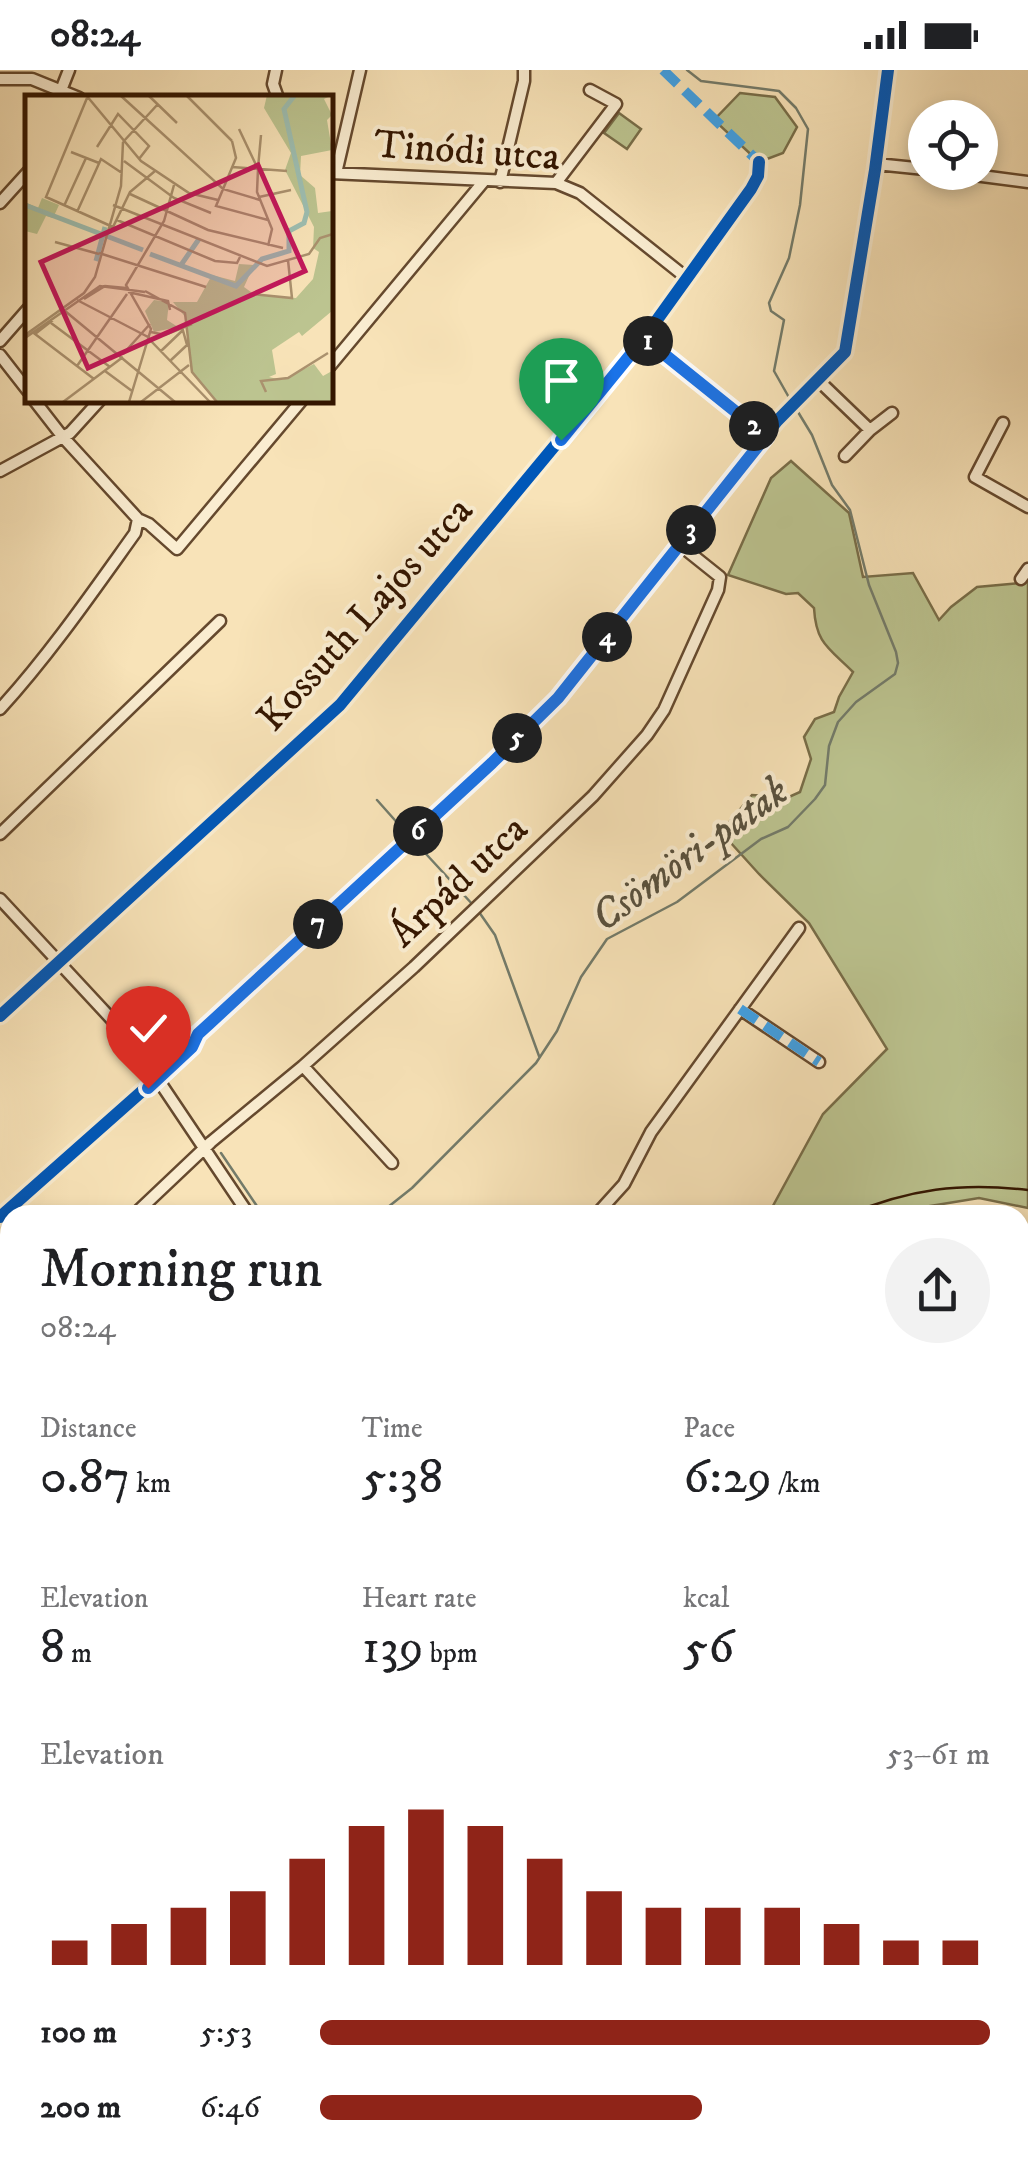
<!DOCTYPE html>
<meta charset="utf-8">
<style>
:root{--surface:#fff;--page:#f2f2f2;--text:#202124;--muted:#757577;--accent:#8f2418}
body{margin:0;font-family:"IM FELL DW Pica",serif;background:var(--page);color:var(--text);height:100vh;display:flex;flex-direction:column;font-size:38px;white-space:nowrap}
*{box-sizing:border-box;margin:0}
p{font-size:32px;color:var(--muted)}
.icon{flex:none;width:55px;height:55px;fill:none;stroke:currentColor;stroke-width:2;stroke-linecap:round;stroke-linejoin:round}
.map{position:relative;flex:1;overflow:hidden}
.drawer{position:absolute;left:0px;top:1135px;width:1030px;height:960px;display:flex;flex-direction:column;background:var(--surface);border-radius:30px 30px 0 0;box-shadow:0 5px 15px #0003}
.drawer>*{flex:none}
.buttons{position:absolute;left:908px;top:30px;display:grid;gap:20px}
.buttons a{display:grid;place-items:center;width:90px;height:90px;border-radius:50%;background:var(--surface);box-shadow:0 5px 15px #0003;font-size:50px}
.pin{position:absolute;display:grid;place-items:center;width:85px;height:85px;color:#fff;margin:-102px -42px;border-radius:50% 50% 50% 0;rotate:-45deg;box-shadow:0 0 10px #0007}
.pin .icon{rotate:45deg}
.km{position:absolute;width:50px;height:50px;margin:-25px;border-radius:50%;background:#222;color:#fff;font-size:28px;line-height:50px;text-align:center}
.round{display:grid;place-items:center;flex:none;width:105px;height:105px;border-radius:52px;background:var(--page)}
.head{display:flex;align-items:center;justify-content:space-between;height:170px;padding:0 40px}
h1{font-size:55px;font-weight:600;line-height:75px}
.figures{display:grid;grid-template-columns:repeat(3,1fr);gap:15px;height:170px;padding:10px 40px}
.figures div{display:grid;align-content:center}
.figures b{font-size:50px;font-weight:600}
.figures small{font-size:28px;font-weight:400}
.figures p{font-size:28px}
.chart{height:280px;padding:20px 40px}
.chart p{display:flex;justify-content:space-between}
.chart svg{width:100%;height:180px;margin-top:10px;stroke:var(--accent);stroke-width:6}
ul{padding:0 40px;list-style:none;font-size:32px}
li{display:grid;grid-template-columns:160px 120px 1fr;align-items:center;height:75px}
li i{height:25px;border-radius:12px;background:var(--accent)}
.status{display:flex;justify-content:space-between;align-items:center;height:70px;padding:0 50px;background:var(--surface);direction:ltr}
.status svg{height:28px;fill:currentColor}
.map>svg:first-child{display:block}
</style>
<div class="status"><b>08:24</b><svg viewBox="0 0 49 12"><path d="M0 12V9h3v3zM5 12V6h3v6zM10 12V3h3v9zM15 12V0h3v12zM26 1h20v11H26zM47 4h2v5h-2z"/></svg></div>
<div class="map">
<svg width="1028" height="2095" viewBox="0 0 1028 2095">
<rect width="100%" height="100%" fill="#f8e3b8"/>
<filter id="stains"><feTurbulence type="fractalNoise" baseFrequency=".002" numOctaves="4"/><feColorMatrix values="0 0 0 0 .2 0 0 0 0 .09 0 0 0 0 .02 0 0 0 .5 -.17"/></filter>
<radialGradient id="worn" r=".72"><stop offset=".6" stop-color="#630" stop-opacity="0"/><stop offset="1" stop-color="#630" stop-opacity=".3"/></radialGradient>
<path fill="#bcc490" stroke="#786d48" stroke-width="2.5" d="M740 23 775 27 797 57 783 83 759 92 714 50Z
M619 43 641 59 627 79 604 63Z
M791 391 849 443 863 507 913 503 939 550 951 537 977 517 1020 513 1028 503V1138L979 1128 875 1145H768L823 1044 887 979 809 853 759 804 721 762 752 725 789 727 800 722 811 689 804 667 815 649 834 642 839 627 853 602C829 578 816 574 814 538L798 523 786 524 728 505 771 408Z
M16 2085H79L85 2092 81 2095H23Z"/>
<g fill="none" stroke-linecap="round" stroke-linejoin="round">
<path stroke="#737b6a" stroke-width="2.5" d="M687 0 701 11 779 21 796 38 808 59 800 135 789 188 769 233 771 241 784 250 774 301 791 331
M377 730 409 766
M415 772 474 836
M479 842 495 865 539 986
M221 1083 263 1145
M378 1145 412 1118 536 993 557 961 581 907 607 869 677 832 761 769 788 757 815 729 825 715 829 676 838 652 856 632 895 604 898 593 896 582 869 515 850 440 832 415 812 365 795 337
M1 1492 10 1500
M0 1517 10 1506"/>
<defs>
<path id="street" d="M276 0 273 14 278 28
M0 9H32L79 28
M58 28 69 0
M876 94 925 99
M951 102 1028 112
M330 103 556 113 580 123 688 209
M336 103 360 0
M500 112 524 11V0
M556 113 616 34 590 20
M0 133 28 102
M644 268 766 366
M0 271 28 239
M0 285 28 321
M330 296 484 111
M819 311 870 360 845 386
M34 330 62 366 138 449 149 454 177 479 302 330
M1003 353 975 407 1028 437
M870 360 892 343
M0 401 70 363 100 330
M1021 509 1028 499
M0 639C50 584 92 523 135 463L138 449
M0 764 220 551
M0 829 117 955 157 1008 249 1145
M740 939 819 992
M0 946 340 635 644 268 751 119 758 106 759 92
M303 996 392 1093
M134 1145 211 1072 303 996 414 897 593 726 647 665 664 640 718 520 720 507 680 475
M596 1145 624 1114 651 1062 799 858
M0 1147 192 977 198 964 209 954 492 693 558 628 777 351 845 282 875 100 888 0
M0 1270 10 1261
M1020 1389 1028 1377
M1020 1494 1028 1491
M1020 1725 1028 1739
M1020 1776 1028 1771
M0 1806 10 1797
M1020 1965 1028 1960
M486 2085 489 2095
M920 2085 925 2095
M780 2095 798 2085"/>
<path id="secondary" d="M0 1482 10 1490
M1020 1502 1028 1508
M456 2085 458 2095"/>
</defs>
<use href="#street" stroke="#65492e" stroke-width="15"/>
<use href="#secondary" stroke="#341600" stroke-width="19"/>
<use href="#street" stroke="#faedd1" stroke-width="10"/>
<use href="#secondary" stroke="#faedd1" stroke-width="14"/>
<path stroke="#341600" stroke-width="2.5" d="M847 1145C909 1119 961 1112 1028 1120
M475 2085 477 2095"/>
<path stroke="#3ea2e9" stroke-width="10" stroke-dasharray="20 10" stroke-linecap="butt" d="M663 0 759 92
M740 939 819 992"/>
<defs>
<path id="cycleway" d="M0 946 340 635 644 268 751 119 758 106 759 92
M0 1147 192 977 198 964 209 954 492 693 558 628 777 351 845 282 875 100 888 0"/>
</defs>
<use href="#cycleway" stroke="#faedd1" stroke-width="19"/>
<use href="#cycleway" stroke="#0057b8" stroke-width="12"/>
</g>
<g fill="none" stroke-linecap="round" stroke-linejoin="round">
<defs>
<path id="route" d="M148 1018 192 977 198 964 209 954 492 693 558 628 766 366 644 268 561 370"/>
</defs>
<use href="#route" stroke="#fff" stroke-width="20"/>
<use href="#route" stroke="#1a73e8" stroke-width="12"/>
</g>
<g text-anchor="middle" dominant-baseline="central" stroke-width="8" stroke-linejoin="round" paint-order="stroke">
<g font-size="40" fill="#341600" stroke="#faedd1">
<text transform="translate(467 82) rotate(4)">Tinódi utca</text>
<text transform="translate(366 545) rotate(-48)">Kossuth Lajos utca</text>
<text transform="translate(459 812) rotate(-43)">Árpád utca</text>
</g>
<g font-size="42" font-style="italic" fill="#59513e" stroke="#faedd1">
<text transform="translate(690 785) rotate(-36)">Csömöri-patak</text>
</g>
</g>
<g transform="translate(25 25)">
<rect width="308" height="308" fill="#f8e3b8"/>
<path d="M242 0H307L299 4 307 20 302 25 307 55 276 61 275 80 290 93 293 118 307 116V216L277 241 274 237 247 255 251 279 244 282 257 285 289 269 298 281 307 276V307H191L166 277 161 223 148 207H172L187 180 210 186 214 169 229 170 219 192 230 200 271 203 288 184 294 157 288 153 289 132 260 75 266 58 239 13ZM17 103 34 110 28 123 21 121 12 139 0 136V107L13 113ZM129 205 144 207 142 225 153 232 129 237 120 216Z" fill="#bcc490"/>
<path fill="none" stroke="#9dbeb1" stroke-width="5" d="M0 110 118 155M125 159 211 191 237 164 264 156V136L279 128 282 117 259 14 270 0M71 166 80 132M156 170 174 144"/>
<path fill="none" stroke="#aa916e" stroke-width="2.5" d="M61 0 116 66 164 98 193 105M95 0 198 94 235 105M123 0 152 28M161 0 207 46M62 3 21 102 88 132 105 97 130 76M214 34 233 74 232 97 247 134 243 151M207 46 211 63 191 111 243 125M98 47 133 9M72 52 93 19 124 51 114 64M46 57 74 68M99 66 149 103 186 118M207 72 262 76M233 73 236 40M105 99 183 135 258 153M234 102 266 95M88 110 242 171 284 159 295 143 308 139M39 111 61 63M52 117 76 64 97 78M92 125 190 166 212 168 215 162M30 147 74 159M74 158 181 192M120 196 160 218 167 277 192 307M103 197 143 206 145 215M227 199 267 203 263 165M59 204 80 191 101 193M52 205 125 243M40 216 150 307M28 225 10 239 69 284M26 228 85 272M126 237 140 240 167 229M0 240 59 198 70 182 96 91 98 47M0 243 75 191 120 197M125 245 185 307M136 256 158 235M98 259 125 229M145 266 162 250 157 232M52 271 102 199M80 276 107 296M241 297 236 286 263 283 303 258M38 307 98 262M104 307 126 234 101 190 139 126 149 90M116 307 164 270"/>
<path fill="#c2185b" fill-opacity="0.15" stroke="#c2185b" stroke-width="5" d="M233 70 280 176 63 273 16 167Z"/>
<rect width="308" height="308" fill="none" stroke="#341600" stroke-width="5"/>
</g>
<rect width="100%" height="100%" filter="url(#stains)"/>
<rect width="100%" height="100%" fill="url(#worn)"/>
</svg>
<div class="buttons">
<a><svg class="icon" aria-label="locate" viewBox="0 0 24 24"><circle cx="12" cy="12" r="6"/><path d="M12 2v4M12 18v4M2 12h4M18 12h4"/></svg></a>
</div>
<div class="pin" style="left:561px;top:370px;background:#1e9e55"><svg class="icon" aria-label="arrive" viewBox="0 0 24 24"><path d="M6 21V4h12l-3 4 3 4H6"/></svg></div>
<div class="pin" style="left:148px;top:1018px;background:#d93025"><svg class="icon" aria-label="check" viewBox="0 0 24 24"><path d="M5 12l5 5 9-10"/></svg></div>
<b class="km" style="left:648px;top:271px">1</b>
<b class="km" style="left:754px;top:356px">2</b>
<b class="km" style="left:691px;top:460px">3</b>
<b class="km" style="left:607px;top:567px">4</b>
<b class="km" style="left:517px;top:668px">5</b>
<b class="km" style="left:418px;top:761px">6</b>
<b class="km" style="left:318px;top:854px">7</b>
<section class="drawer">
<div class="head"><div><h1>Morning run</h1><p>08:24</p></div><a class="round"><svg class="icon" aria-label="share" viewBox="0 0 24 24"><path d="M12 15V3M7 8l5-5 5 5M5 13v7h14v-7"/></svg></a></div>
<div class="figures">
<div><p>Distance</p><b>0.87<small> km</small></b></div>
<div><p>Time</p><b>5:38</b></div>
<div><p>Pace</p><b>6:29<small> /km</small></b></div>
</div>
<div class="figures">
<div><p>Elevation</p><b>8<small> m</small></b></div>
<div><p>Heart rate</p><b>139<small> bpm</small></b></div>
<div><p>kcal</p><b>56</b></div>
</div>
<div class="chart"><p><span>Elevation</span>53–61 m</p>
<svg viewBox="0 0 160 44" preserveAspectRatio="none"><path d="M5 44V38M15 44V34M25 44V30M35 44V26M45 44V18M55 44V10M65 44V6M75 44V10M85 44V18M95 44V26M105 44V30M115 44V30M125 44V30M135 44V34M145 44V38M155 44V38"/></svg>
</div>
<ul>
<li><b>100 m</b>5:53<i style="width:100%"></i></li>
<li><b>200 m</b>6:46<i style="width:57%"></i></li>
</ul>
</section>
</div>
